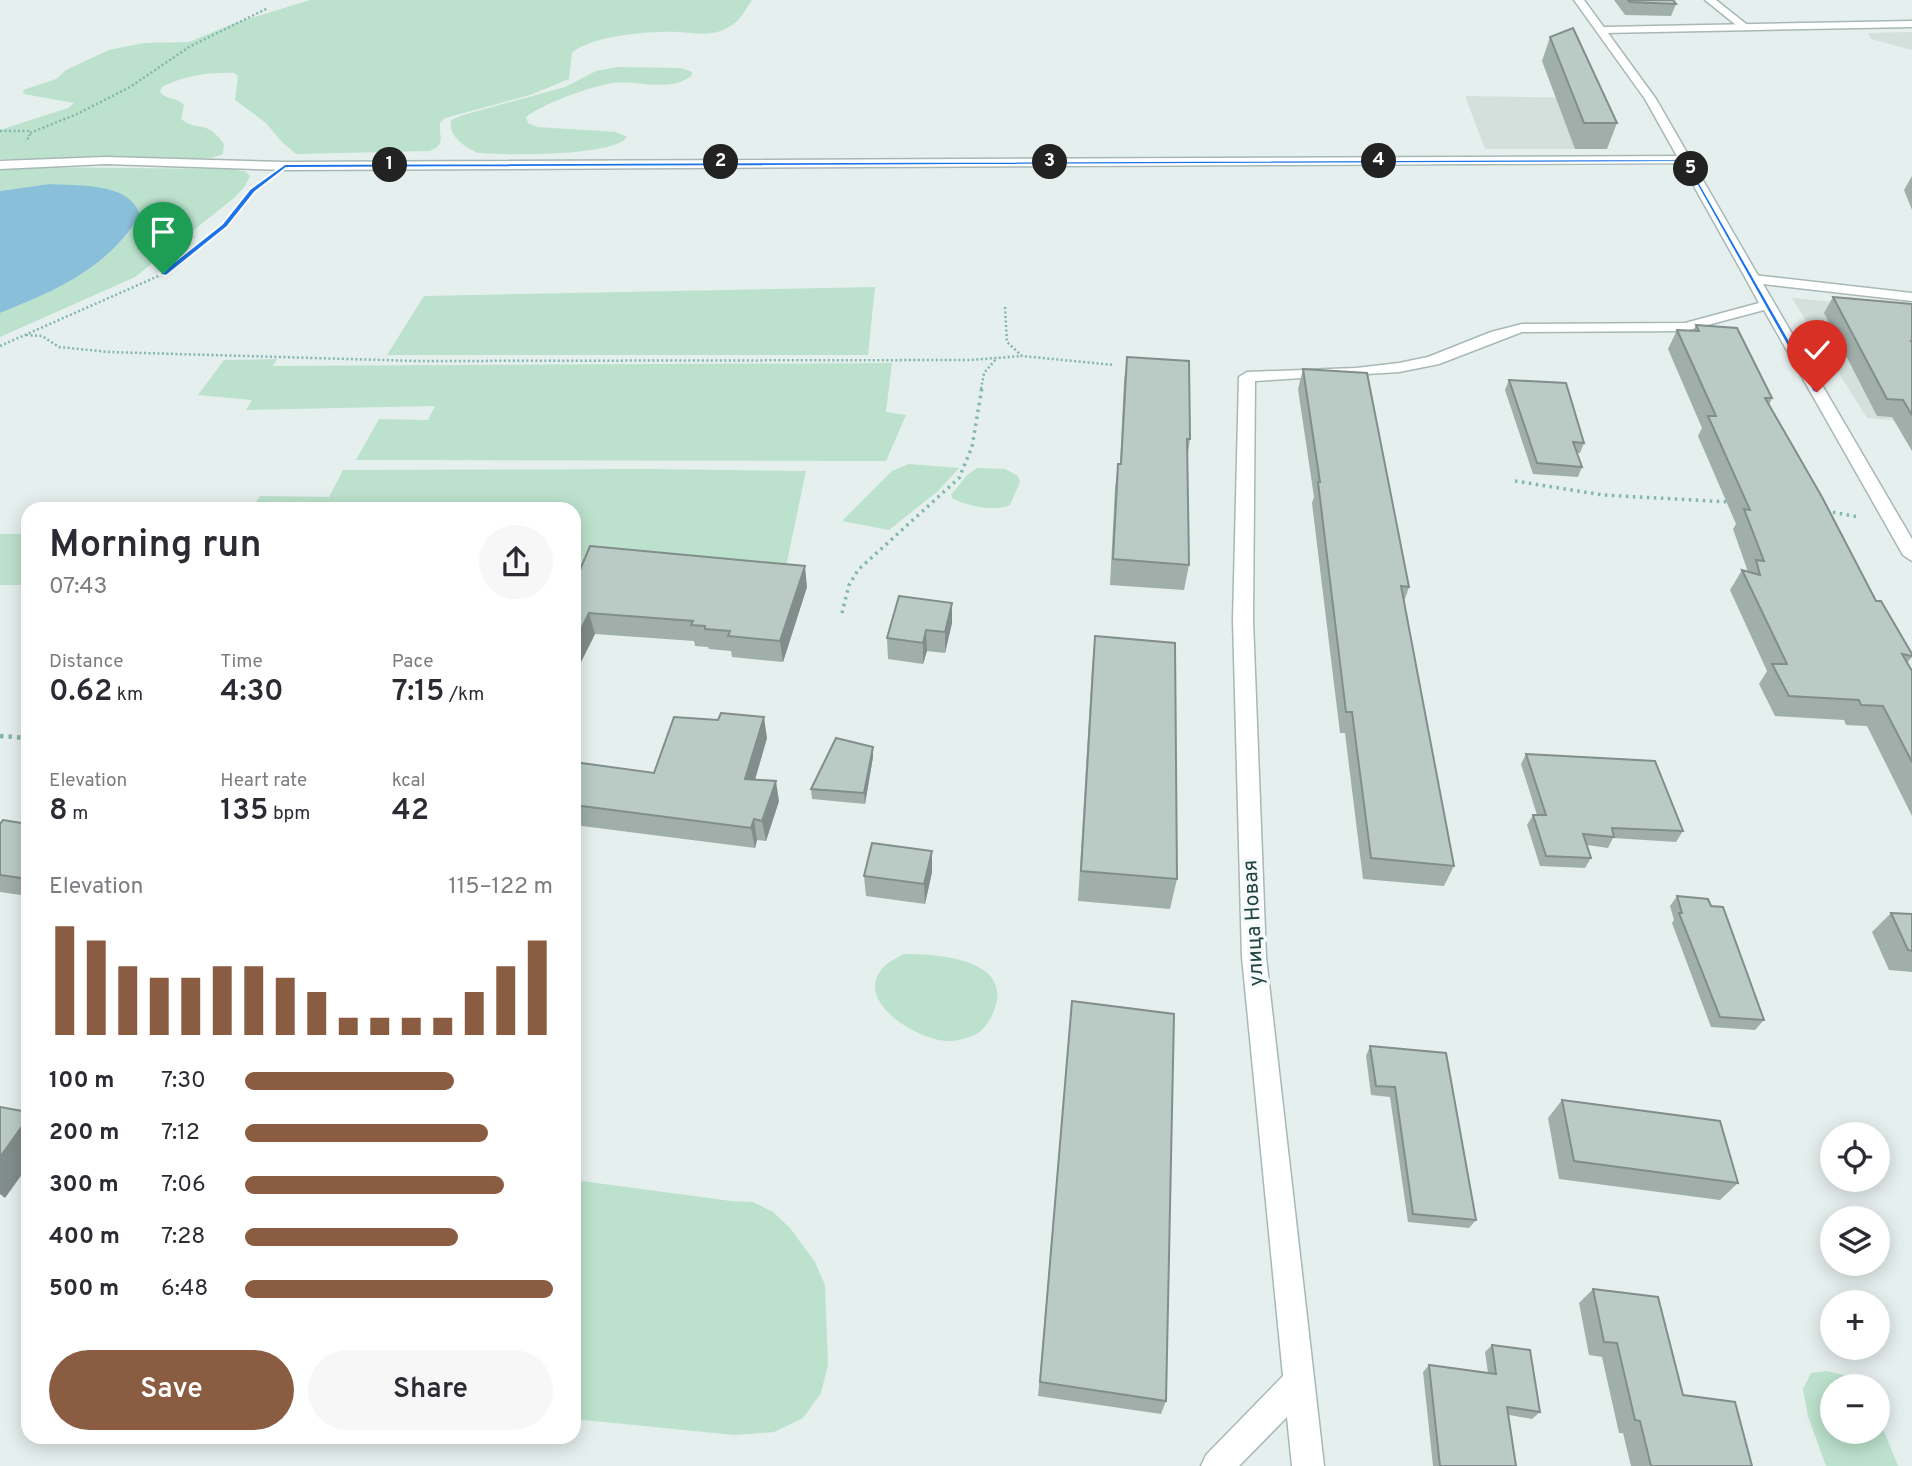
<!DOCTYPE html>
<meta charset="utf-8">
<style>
:root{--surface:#fff;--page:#f7f7f7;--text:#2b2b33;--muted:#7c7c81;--accent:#8a5d42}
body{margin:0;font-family:Overpass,sans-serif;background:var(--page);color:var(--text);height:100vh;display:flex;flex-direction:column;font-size:26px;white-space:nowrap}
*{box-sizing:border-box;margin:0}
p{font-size:23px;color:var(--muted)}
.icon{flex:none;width:38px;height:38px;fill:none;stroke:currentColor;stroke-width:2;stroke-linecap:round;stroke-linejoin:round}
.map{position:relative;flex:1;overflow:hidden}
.panel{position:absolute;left:21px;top:502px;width:560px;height:942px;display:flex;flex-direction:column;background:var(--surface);border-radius:21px;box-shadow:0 4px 18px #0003}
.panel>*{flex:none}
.buttons{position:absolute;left:1820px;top:1122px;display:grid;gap:14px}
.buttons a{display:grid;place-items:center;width:70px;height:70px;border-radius:50%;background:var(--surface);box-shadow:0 4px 18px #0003;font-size:35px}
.pin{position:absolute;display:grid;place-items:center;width:60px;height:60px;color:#fff;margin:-72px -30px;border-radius:50% 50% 50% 0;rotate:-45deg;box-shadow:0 0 7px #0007}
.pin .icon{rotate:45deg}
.km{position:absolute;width:35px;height:35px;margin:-18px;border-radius:50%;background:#222;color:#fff;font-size:19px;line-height:35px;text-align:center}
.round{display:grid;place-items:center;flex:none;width:74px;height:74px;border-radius:37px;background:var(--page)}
.head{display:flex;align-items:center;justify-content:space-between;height:119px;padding:0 28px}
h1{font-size:38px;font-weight:600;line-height:52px}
.metrics{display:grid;grid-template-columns:repeat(3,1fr);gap:10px;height:119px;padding:7px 28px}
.metrics div{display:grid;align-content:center}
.metrics b{font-size:30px;font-weight:600}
.metrics small{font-size:19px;font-weight:400}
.metrics p{font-size:19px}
.chart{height:196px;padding:14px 28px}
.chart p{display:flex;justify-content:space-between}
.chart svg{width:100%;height:126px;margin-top:7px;stroke:var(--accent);stroke-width:6}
.action{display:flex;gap:14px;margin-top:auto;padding:14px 28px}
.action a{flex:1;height:80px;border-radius:42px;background:var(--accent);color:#fff;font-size:28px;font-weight:600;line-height:80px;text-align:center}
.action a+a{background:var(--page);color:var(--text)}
ul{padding:0 28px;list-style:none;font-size:23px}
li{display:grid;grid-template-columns:112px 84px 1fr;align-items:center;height:52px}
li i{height:18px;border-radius:9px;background:var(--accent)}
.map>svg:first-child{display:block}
</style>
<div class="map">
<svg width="1912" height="1466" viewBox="0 0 1912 1466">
<rect width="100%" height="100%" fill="#e5efed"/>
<path fill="#d3e0dc" d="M1912 32V50L1871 39 1868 33Z
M1465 96 1583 98 1607 149H1485Z
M1792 298 1912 309V422L1867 418Z"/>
<path fill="#bce2cd" d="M310 0H752C744 11 741 21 727 28 711 37 695 33 679 32 652 31 592 35 572 53L569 79 530 95 445 118 440 123C439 138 446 145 429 151L296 154 282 142 266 123 235 100 238 76 234 73C209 72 184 76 162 87L160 92C166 100 178 97 184 105L181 119C199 133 205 118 224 144L223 154 211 158 0 159V130L68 108 74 103 24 94 23 90 56 79 66 70 109 50 144 43 189 42 235 23Z
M618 67 681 68 692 72V75C673 93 637 80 613 83 591 86 542 104 526 117L528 123 537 127 616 132 627 137C614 157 503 155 478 153 464 147 448 136 451 120L463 115 565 87 596 71Z
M26 167 228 169 245 171 250 176 245 186 234 198 135 277 0 337V313C57 290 108 269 140 215L101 189 49 184 0 191V170Z
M875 287 868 355H387L424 296Z
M277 359 273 366 892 363 886 412 906 415 886 461 356 460 379 419 428 420 435 406 246 410 252 400 198 395 224 360Z
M909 464 959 468 938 491 889 530 842 521 892 471Z
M977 468 1005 469 1018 476 1020 482 1010 505C995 512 966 506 952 498L951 495 967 475Z
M646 469 806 471 786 567 574 595V509H196L199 504 254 505 260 496 329 497 343 470Z
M0 534H28V585H0Z
M904 954C935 954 1012 958 995 1008 991 1019 984 1032 972 1036 965 1038 957 1041 951 1041 922 1043 853 1003 882 969 887 962 897 958 904 954Z
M574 1180 731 1201 753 1202 773 1212 790 1228 815 1262 825 1285 828 1365 821 1393 803 1418 774 1432 734 1435 574 1419Z
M1826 1371 1843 1375 1857 1386H1832V1432H1878V1416L1898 1466H1826L1808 1416 1803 1389 1811 1373Z"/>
<path fill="#89bfd9" d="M49 184C78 186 130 182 140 215 107 269 57 290 0 313V191Z"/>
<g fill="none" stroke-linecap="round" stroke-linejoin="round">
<defs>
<path id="service" d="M1705 0H1716L1750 27 1741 29Z"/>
<path id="minor" d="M1912 21V27L1604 33 1599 30 1604 27Z
M1686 156 1690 157V163L285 170 106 164 0 169V161L106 157 285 162Z
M1753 275 1912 293V301L1763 284 1912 539V561L1903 555 1764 310 1685 331 1522 332 1439 364 1399 372 1255 381 1253 620 1266 957 1324 1466H1292L1287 1417 1239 1466H1201L1206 1455 1283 1376 1242 957 1233 620 1239 377 1247 372 1356 368 1399 363 1428 357 1491 332 1522 324 1685 323 1759 303 1746 279Z"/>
<path id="tertiary" d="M1574 0H1584L1656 99 1760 279 1758 282H1748L1746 279 1645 99Z"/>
</defs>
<use href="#service" stroke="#a7b8b6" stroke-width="3"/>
<use href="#minor" stroke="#a7b8b6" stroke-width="3"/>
<use href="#tertiary" stroke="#a7b8b6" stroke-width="3"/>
<path stroke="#83b6ae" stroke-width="2.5" stroke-dasharray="2 2.5" stroke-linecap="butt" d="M0 131H28L30 137 25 141
M30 133 77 114 130 87 189 47 268 8
M1005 307 1007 342 1022 356 1114 365
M26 335 42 336 59 347 109 352 417 361 971 360 1022 356
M0 346 163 274 224 225 254 189
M981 389 984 373 997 358"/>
<path stroke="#83b6ae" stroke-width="3.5" stroke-dasharray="2.5 4.5" stroke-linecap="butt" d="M1515 481 1603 495 1730 502
M1826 511 1859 517
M842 613 849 585 858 570 959 478 972 447 982 387"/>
<path stroke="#83b6ae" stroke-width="4.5" stroke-dasharray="3.5 5" stroke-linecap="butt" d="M0 736 28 738"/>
<use href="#service" fill="#fff" fill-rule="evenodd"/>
<use href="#minor" fill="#fff" fill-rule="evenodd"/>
<use href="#tertiary" fill="#fff" fill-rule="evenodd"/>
</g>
<path fill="#a0afaa" d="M1614 0H1673L1676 4 1671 16 1625 15Z
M1550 37 1617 123 1607 149H1575L1542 61Z
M1912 176V210L1904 190Z
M1833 297 1912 304V451L1892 417 1877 416 1824 313Z
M1696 325 1772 398 1769 405 1876 601 1912 654V657L1907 663 1912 671V816L1867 726 1846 725 1844 720 1775 716 1759 684 1767 671 1730 590 1742 570 1748 572 1733 529 1736 524 1698 436 1702 428 1668 349 1677 330 1693 331Z
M1127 357 1190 439 1187 460 1189 565 1184 590 1110 585 1115 488 1118 464H1120L1124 381Z
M1303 369 1409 587 1404 602 1454 866 1444 886 1363 879 1345 733H1340L1312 503 1314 497 1298 389Z
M1509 380 1584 443 1580 453H1577L1582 467 1578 477 1533 474 1505 390Z
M574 584 807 587 783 662 732 657 731 651 709 649 708 647 695 646 694 641 595 634 574 676Z
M952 603V623L945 653 927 651 923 664 888 659 887 638Z
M1095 636 1177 879 1170 909 1078 901 1092 667Z
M767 738 755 780 779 801 766 841 757 840 755 848 574 825V762L654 773Z
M873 747V757L865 804 812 799 811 789Z
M1526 754 1683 831 1676 842 1613 838 1608 848 1587 845 1591 858 1585 868 1540 866 1527 825 1533 815H1537L1521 764Z
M0 824H28V896L0 892Z
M932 851V872L925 904 866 896 864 876Z
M1677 896 1711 906 1764 1020 1755 1030 1711 1027 1672 923 1674 920 1670 906Z
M1891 913 1912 914V972L1889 970 1872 932Z
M1072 1001 1166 1401 1161 1414 1038 1396Z
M1370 1046 1476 1220 1469 1228 1408 1222 1390 1097 1371 1095 1366 1056Z
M1562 1100 1738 1183 1720 1200 1559 1179 1548 1118Z
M1593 1289 1683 1395 1752 1466H1631L1623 1433H1619L1602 1357 1589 1355 1579 1303Z
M1492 1345 1540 1412 1532 1419 1509 1415 1516 1466H1433L1423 1372 1429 1365 1488 1373 1485 1352Z"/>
<path fill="#828e8b" d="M805 566 807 587 783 662 780 641Z
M952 603V623L945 653V632Z
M589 613 595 634 574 676V643Z
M926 630 927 651 923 664V643Z
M764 717 767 738 749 800 745 779Z
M873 747V757L865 804 864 793Z
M776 781 779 801 766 841 762 821Z
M754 819 757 840 755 848 751 828Z
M932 851V872L925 904 924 884Z
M28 1118V1166L5 1198 0 1194V1157Z"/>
<path fill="#bacbc6" stroke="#828e8b" stroke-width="2" d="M1628 0H1673L1676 4 1630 2Z
M1573 28 1617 123H1584L1550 37Z
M1833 297 1912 304V341H1911L1912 343V415L1903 400 1887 399Z
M1696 325 1737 328 1772 398H1765L1822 497 1876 601H1881L1912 654V656L1902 654 1912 671V762L1883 706 1861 705 1859 700 1789 696 1772 664H1787L1742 570 1760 575 1756 560 1764 561 1744 509 1750 510 1708 416H1716L1677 330 1699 331Z
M1127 357 1189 361 1190 439H1187L1189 565 1113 559 1118 464H1121Z
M1303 369 1367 373 1409 587 1401 586 1454 866 1371 858 1352 712H1346L1318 482H1320Z
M1509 380 1566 383 1584 443 1573 442 1582 467 1537 463Z
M590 546 805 566 780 641 728 636 730 631 705 629V626L691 625 693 621 589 613 574 643V584Z
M899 596 952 603 945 632 926 630 923 643 887 638Z
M1095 636 1175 643 1177 879 1081 871Z
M721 713 764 717 745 779 776 781 762 821 754 819 751 828 574 805V762L654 773 674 717 718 720Z
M836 738 873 747 864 793 811 789Z
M1526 754 1655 761 1683 831 1612 828 1614 837 1583 834 1591 858 1546 856 1533 815H1546Z
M3 820 28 824V879L0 875V824Z
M872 843 932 851 924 884 864 876Z
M1677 896 1708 899 1711 906 1723 907 1764 1020 1720 1017 1679 913H1682Z
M1891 913 1912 914V951L1908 950Z
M1072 1001 1174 1014 1166 1401 1040 1382Z
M1370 1046 1446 1053 1476 1220 1413 1214 1395 1087 1376 1086Z
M1562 1100 1720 1121 1738 1183 1574 1161Z
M0 1107 28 1112V1118L0 1157Z
M1593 1289 1658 1297 1683 1395 1735 1402 1752 1466H1651L1640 1421 1635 1420 1617 1343 1604 1342Z
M1492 1345 1530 1350 1540 1412 1507 1407 1516 1466H1440L1429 1365 1496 1374Z"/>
<path fill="#1a73e8" stroke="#fff" stroke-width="2" d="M1686 159 1820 394 1813 392 1684 162 286 168 255 192 227 227 166 276 159 274 222 224 250 189 285 164Z"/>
<g text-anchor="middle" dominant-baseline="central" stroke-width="7" stroke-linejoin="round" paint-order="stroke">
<g font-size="21" fill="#224440" stroke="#f6fbfa">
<text transform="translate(1254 923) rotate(-93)">улица Новая</text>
</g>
</g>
</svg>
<div class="buttons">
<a><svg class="icon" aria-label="locate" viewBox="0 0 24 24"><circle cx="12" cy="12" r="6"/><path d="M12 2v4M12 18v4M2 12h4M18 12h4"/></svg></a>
<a><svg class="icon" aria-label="layers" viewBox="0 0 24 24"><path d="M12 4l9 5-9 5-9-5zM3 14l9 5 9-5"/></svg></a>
<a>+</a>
<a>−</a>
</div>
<div class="pin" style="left:163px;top:274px;background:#1e9e55"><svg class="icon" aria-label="arrive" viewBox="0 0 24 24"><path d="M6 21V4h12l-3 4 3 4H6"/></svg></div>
<div class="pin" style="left:1817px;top:392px;background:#d93025"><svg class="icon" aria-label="check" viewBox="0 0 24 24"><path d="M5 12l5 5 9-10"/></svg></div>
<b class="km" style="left:390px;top:165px">1</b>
<b class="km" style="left:721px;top:162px">2</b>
<b class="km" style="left:1050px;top:162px">3</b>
<b class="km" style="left:1379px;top:161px">4</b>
<b class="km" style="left:1691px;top:169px">5</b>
<section class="panel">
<div class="head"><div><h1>Morning run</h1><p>07:43</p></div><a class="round"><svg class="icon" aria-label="share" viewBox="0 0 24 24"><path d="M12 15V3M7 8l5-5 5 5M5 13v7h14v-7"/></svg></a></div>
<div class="metrics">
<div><p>Distance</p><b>0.62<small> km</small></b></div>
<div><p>Time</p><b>4:30</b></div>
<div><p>Pace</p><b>7:15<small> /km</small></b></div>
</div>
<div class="metrics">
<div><p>Elevation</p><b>8<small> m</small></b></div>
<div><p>Heart rate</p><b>135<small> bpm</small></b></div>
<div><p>kcal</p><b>42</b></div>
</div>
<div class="chart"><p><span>Elevation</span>115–122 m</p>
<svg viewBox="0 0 160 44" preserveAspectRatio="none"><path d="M5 44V6M15 44V11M25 44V20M35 44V24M45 44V24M55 44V20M65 44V20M75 44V24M85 44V29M95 44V38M105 44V38M115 44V38M125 44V38M135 44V29M145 44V20M155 44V11"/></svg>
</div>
<ul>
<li><b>100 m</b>7:30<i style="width:68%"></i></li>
<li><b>200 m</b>7:12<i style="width:79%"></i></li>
<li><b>300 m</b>7:06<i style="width:84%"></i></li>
<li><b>400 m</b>7:28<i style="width:69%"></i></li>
<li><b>500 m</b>6:48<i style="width:100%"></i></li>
</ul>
<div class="action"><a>Save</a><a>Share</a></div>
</section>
</div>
